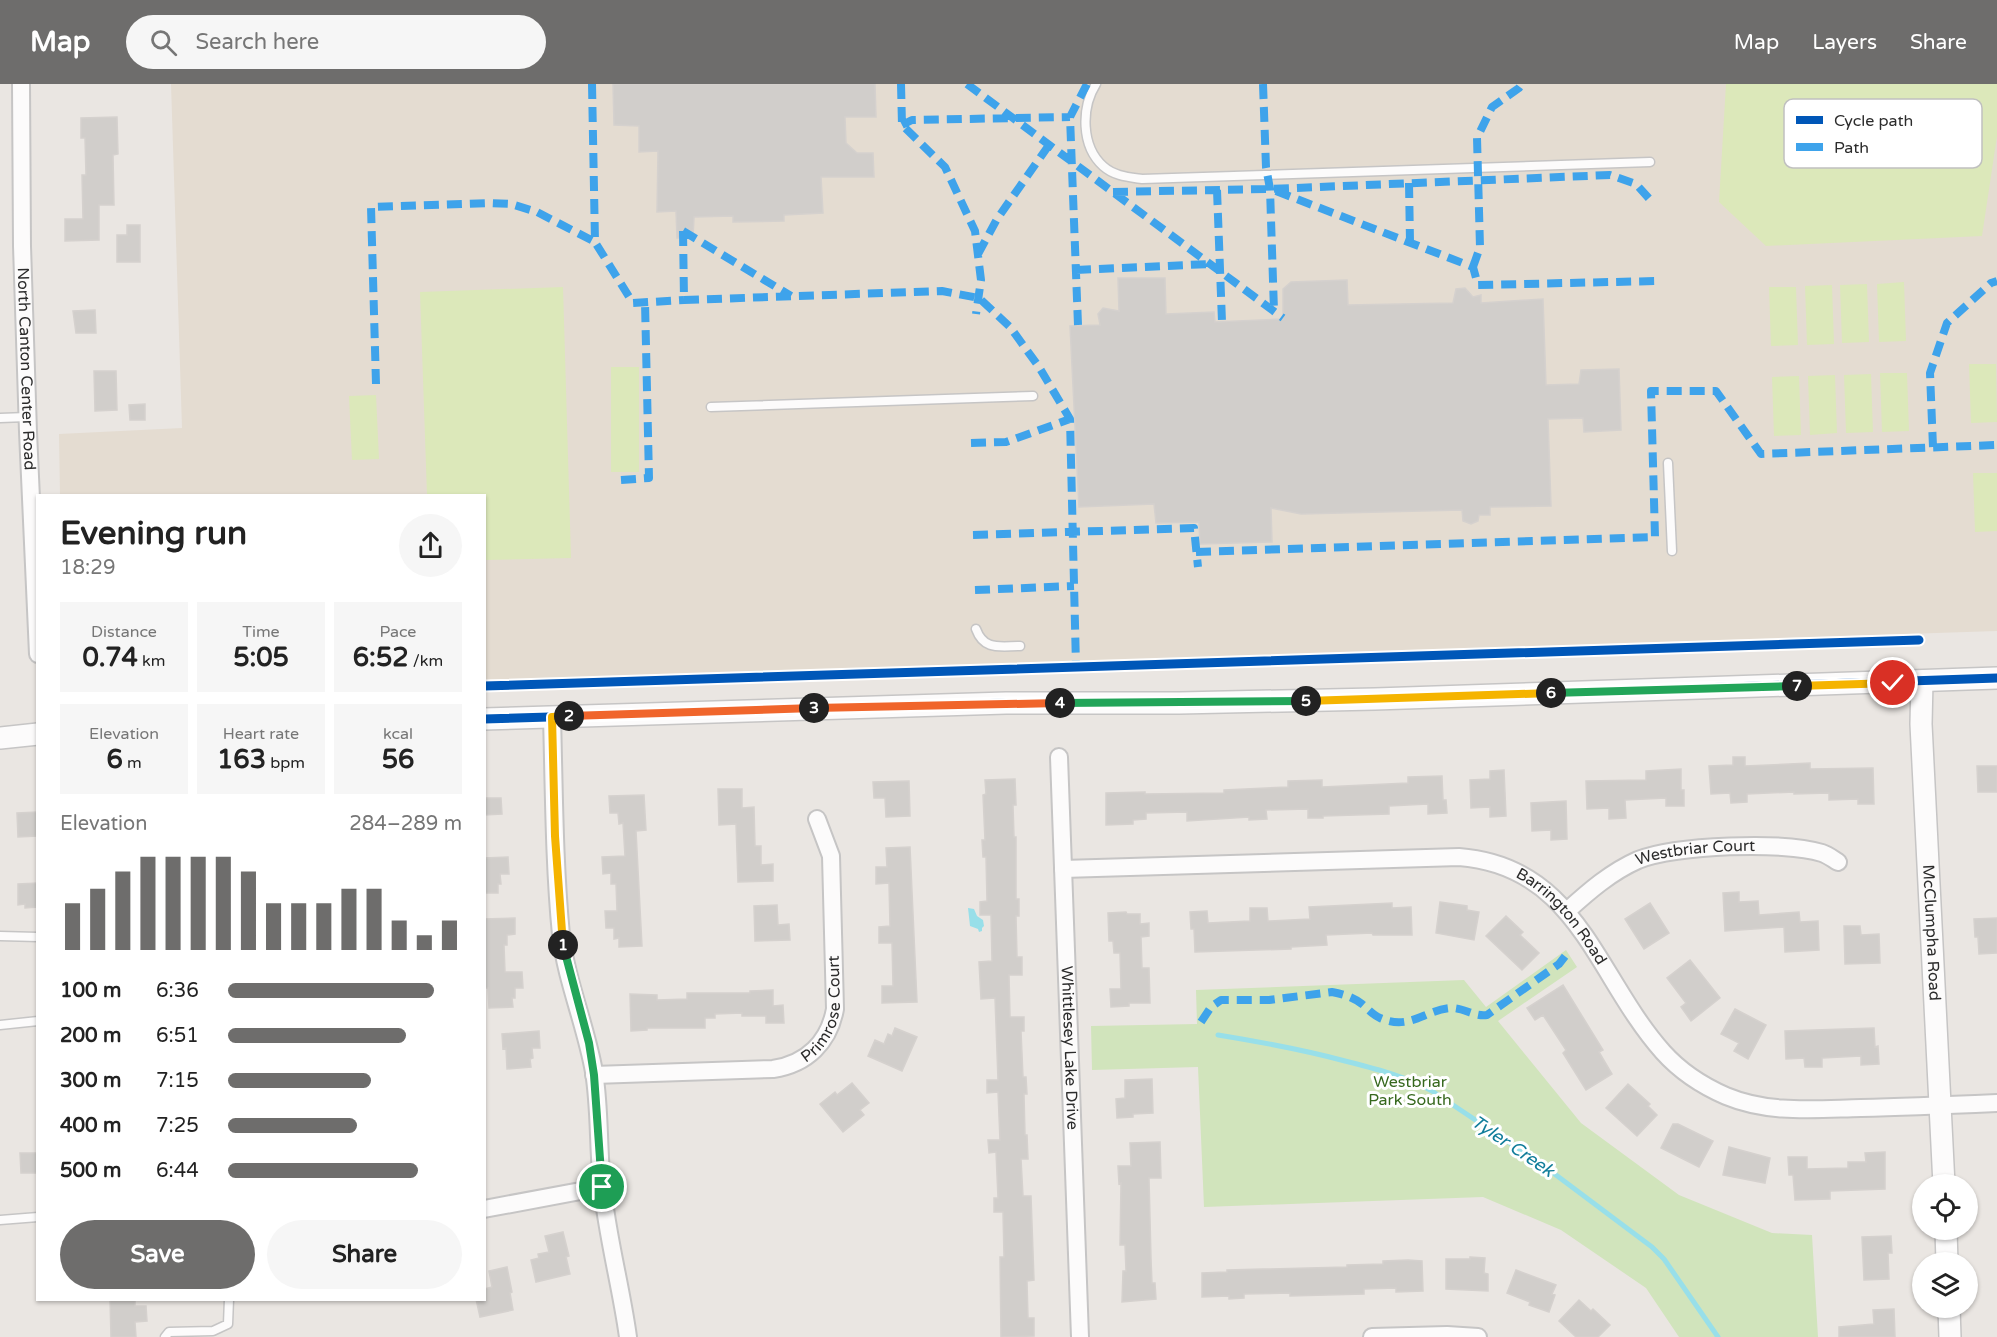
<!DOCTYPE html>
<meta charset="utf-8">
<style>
:root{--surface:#fff;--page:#f6f6f6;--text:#222;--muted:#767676;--accent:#6e6d6c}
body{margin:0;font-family:"Varela Round",sans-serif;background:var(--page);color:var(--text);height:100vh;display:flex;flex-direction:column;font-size:22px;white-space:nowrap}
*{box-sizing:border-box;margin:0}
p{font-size:20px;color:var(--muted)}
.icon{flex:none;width:33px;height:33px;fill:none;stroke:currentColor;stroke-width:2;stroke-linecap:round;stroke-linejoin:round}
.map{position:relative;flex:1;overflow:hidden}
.sheet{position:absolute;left:36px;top:410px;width:450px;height:807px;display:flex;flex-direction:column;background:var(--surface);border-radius:0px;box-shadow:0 2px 4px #0004}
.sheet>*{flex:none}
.tools{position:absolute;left:1912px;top:1090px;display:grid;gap:12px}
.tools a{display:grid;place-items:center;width:66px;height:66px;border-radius:50%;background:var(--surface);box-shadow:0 2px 4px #0004;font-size:30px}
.pin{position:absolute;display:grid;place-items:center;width:51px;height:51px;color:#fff;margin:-26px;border:3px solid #fff;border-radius:50%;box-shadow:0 2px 6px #0007}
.km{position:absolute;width:30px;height:30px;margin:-15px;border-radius:50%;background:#222;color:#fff;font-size:16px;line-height:30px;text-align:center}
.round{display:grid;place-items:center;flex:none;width:63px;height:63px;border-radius:32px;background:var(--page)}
.summary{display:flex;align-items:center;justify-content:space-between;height:102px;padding:0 24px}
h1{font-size:33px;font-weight:800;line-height:45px}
.figures{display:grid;grid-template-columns:repeat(3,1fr);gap:9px;height:102px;padding:6px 24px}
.figures div{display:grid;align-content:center;border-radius:0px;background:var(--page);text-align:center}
.figures b{font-size:26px;font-weight:800}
.figures small{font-size:16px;font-weight:400}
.figures p{font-size:16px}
.chart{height:168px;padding:12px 24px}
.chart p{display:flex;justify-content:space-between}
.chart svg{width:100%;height:108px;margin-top:6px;stroke:var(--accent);stroke-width:6}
.button{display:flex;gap:12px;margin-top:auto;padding:12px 24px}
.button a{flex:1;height:69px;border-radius:36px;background:var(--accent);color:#fff;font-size:24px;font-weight:800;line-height:69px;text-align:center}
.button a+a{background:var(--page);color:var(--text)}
ul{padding:0 24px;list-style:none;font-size:20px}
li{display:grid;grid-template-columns:96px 72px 1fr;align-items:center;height:45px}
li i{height:15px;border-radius:8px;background:var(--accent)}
header{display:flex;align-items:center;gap:36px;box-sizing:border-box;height:84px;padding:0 30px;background:var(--accent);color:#fff}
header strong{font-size:28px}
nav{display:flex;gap:33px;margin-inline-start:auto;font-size:21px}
.search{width:420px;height:54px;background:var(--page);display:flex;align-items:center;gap:15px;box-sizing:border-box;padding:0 21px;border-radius:33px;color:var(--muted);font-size:22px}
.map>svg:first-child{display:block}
</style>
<header>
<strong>Map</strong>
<div class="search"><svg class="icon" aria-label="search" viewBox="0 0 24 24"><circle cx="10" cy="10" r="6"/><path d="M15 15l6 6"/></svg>Search here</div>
<nav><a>Map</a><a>Layers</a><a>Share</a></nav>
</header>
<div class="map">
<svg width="1997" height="1253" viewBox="0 0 1997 1253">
<rect width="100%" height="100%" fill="#eae6e2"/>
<path fill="#e4dcd1" d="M171 0H1997V547L485 597 484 411H60L59 350 182 344Z"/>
<path fill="#d1e4bc" d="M1566 866 1577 883 1498 937 1581 1039 1679 1111 1772 1149 1812 1151 1818 1253H1679L1646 1204 1561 1146 1483 1113 1204 1123 1198 983 1092 986 1091 942 1197 940 1196 906 1464 896 1486 923Z"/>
<path fill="#dce8ba" d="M1726 0H1997V52L1982 152 1766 162 1719 118Z
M1904 198 1906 257 1879 258 1877 200Z
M1867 200 1869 258 1842 259 1840 201Z
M1832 201 1834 260 1807 261 1805 202Z
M563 203 571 474 485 476 484 411H427L420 208Z
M1769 203H1796L1798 261 1771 262Z
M1969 280H1996L1997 338 1971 339Z
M611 283H639V388H611Z
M1880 289H1907L1909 347 1882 348Z
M1871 290 1873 348 1846 349 1844 291Z
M1835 291 1837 349 1810 351 1808 292Z
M1799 292 1801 351 1774 352 1772 293Z
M376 311 379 375 352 376 349 312Z
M1973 389H1997V447L1975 448Z"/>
<path fill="#98dfe9" d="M968 824 974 825 977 832 983 836 984 842 982 844V847L979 848 978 845 970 842Z"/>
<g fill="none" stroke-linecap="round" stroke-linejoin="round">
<path stroke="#98dfe9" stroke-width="5" d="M1218 951C1261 958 1304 966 1345 977 1376 985 1405 992 1432 1007L1540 1079 1652 1163 1664 1175 1718 1253"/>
</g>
<path fill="#d1cecb" stroke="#d5d1ce" stroke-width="1.5" d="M613 0H875L876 33H845L846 59 857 69H873L874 93H821L823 129 784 131V137L733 138V132L694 133 693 154H677L676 127 657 128 658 67 639 68V42L614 41Z
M117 33 118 70 113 71 114 121H99V156L65 157V135H83L82 91H86L85 54H81V34Z
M127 141H140V178H117V151H127Z
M1118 194H1165L1166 230 1214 228 1215 238 1283 235V205L1291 198 1347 196 1348 221 1453 219 1456 205 1465 204 1473 213 1481 211V219L1543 215 1546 301 1579 300 1581 286 1619 285 1621 346 1584 348 1583 334 1548 335 1551 422 1490 423V431H1479L1478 437 1471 440 1463 437 1462 426 1301 430 1271 424 1272 458 1200 460 1199 438 1156 439 1154 420 1079 423 1070 242 1100 241 1098 230 1103 224 1119 227Z
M95 226 96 249H76L73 227Z
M94 287H116L117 326 95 327Z
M145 320V336H130L129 321Z
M1733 673H1745V682L1810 679V685L1873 684 1874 720H1858V715L1829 716V709L1794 710V708L1747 710V718L1731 719 1730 709 1711 710 1709 682 1733 681Z
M1977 682H1997V708H1978Z
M1681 685V706H1684V722H1666V714L1625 716 1626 734 1609 735V724L1587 725 1586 697 1646 696V687Z
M1504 686 1506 732 1490 733V723L1471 724 1470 696 1490 695V687Z
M1442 692 1443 716H1446L1447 729 1428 730V720L1389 722V730L1323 732V734H1308V725L1266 726 1267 735 1249 736V733L1187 737V728L1146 729V735L1133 736V740L1106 741V709L1145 708V710L1224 709V706L1288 703V697L1322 696V703L1408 699V693Z
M1015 695 1016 721H1013L1014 753H1016V815H1019V832H1016L1017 873H1022V891H1009L1010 933H1024V947H1021L1023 993H1026L1027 1010H1024L1025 1051H1027L1028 1075H1021L1023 1112H1031L1034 1196 1027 1197 1028 1234H1034V1252L1001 1253 1000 1173H1004L1003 1128H994V1114H998L996 1068 989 1069 988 1056H1000L998 1008 987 1009V996H998L995 914 981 915 979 878 992 877 991 831H980V818L987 817 986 773H983L982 756H985L983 711 986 710 985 696Z
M909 697 910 732 886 733 885 714H874L873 698Z
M718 705H742V724L754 723 755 762H761V781L773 780V797L738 798 736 740 719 741Z
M644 711 646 746 636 747 642 862 619 863V854L614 855V844H606L605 827H617L616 800H611V789L603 790 602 773 625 772 623 739 619 740 618 729H610L609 712Z
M484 714H501L502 730 484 731Z
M1566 717 1567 755 1551 756V746L1532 747 1531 719Z
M38 728V752L18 753 17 729Z
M910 763 917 918 882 919V902H893L892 859H879V843L890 842 889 799 876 800V783H887L886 764Z
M508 773 509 790H500L501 800H498V809H484V774Z
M38 799V823L25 824V820L18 821V800Z
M1739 808V818L1758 817 1759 831 1799 828 1800 838 1818 837 1819 866 1785 868 1784 843 1725 847 1723 809Z
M1440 818 1467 822V826L1479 828 1474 856 1436 849Z
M1392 819V824L1411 823 1412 851H1373L1372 849 1326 851 1327 861 1291 863V865L1195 868 1194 845H1191L1190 828 1207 827 1208 839 1250 837V824H1267L1268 837 1310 835 1309 823Z
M1650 819 1669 849 1644 865 1625 835Z
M777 821 778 841 789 840 790 856 755 857 754 822Z
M1126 828 1127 830H1140V840L1149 839V852L1141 853 1142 884H1149L1150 919H1129V922L1111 923 1110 905H1121L1120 869H1114L1113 857H1109L1108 829Z
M1506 832 1523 848 1520 851 1539 869 1522 886 1486 852Z
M515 834V850L507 851V861H504L505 888H522L523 904H515V914H512L513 923 489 924 488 904H485L484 835Z
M1997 834V869L1979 870 1978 853H1975L1974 835Z
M1844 842H1860L1861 851 1879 850 1880 879 1845 880Z
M1690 876 1720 914 1691 937 1681 923 1686 919 1667 894Z
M1563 901 1603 966 1599 968 1612 990 1586 1006 1563 969 1566 966 1543 931 1535 936 1527 924Z
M773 906V922L783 921 784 939H766V932H742V929L715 930V934H705V944H647V946L631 947 630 910 657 911V916L687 915V909H750V907Z
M1735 925 1766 941 1748 975 1734 967 1739 959 1721 950Z
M895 944 917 953 902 987 868 972 875 956 884 960 888 950 892 952Z
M1874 944 1875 963 1878 962 1879 980 1861 981V972L1822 974V983H1805L1804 974 1786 975 1785 947Z
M539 947 540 964H532L533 974 530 975 531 983 507 985 506 964 503 965 502 950Z
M1152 995 1153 1029 1133 1030V1033L1117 1034 1116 1015 1125 1014V996Z
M852 999 869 1019 860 1026 864 1031 843 1048 820 1020 835 1008 837 1011Z
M1628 1000 1650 1020 1648 1022 1657 1031 1637 1052 1606 1024Z
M1673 1040H1678L1713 1057 1699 1083 1661 1064Z
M1160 1058 1161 1094H1149L1151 1175 1152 1199H1155L1156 1215 1122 1218 1123 1187H1126L1125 1161H1120L1121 1099 1119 1100 1118 1082H1131L1130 1059Z
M1729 1063 1770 1074 1765 1099 1723 1091Z
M1885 1068V1105L1830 1107V1115L1795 1116 1793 1091H1789L1788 1073H1807V1085L1848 1084V1078H1866L1865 1069Z
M20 1069H38V1089H21Z
M563 1148 569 1172 566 1173 570 1190 536 1198 531 1176 539 1174 538 1170 549 1168 545 1152Z
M1891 1152 1892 1169H1888L1889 1195 1864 1196 1862 1153Z
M1470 1173 1485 1174 1484 1189 1488 1190V1207L1446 1205V1175H1470Z
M1408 1176 1422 1177 1423 1207 1396 1208V1204L1364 1205V1210L1290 1212V1209L1244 1210V1214L1229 1215V1212L1202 1213V1189L1227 1188V1186L1347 1183V1181L1383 1180V1177Z
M507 1183 512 1208 510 1209 513 1226 480 1233 476 1215H484V1205L492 1203 489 1187Z
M1516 1186 1556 1201 1552 1210 1555 1211 1549 1228 1529 1221 1530 1218 1507 1209Z
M110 1215H135V1222H146L147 1237 135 1238 136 1253H111Z
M1579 1216 1591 1227 1593 1225 1610 1241 1598 1253H1576L1559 1237Z
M1894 1225 1895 1253H1839V1243L1874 1240 1873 1226Z"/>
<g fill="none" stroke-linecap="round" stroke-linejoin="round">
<defs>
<path id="service" d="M1096 0C1081 24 1081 62 1103 82 1114 92 1128 93 1142 95L1650 78
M711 323 1033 312
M0 334 27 333
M1668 379 1672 467
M976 545C984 567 1000 562 1020 562
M0 852 38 853
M0 941 38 937
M0 1136 38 1133
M165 1253 169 1248 213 1247 228 1240 229 1215"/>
<g id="minor">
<path id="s1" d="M21 0 22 162 28 348 38 570"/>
<path d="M552 633C554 705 554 778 561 851 566 896 586 942 594 988 600 1025 598 1063 602 1101 607 1152 621 1202 628 1253"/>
<path id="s2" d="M1059 673 1080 1253"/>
<path id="s3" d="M1063 785 1459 773C1578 782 1596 893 1663 968 1680 987 1703 1002 1726 1012 1769 1030 1815 1025 1861 1024 1906 1023 1952 1021 1997 1019"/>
<path id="s4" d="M1567 827C1589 807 1611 788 1638 776 1675 761 1784 757 1822 769 1828 771 1833 775 1838 778"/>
<path id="s5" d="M594 991 773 985C807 980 829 958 835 925L831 772 817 735"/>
<path d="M484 1125 602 1103"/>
<path d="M1372 1253 1447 1251 1478 1253"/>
</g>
<g id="tertiary">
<path id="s6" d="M1922 597 1921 640 1944 1101"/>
<path d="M484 635 1006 619H1179L1375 615 1997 594"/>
<path d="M0 654 38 650"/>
<path d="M1946 1146 1947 1179"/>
<path d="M1949 1224 1950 1253"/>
</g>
</defs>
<use href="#service" stroke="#c6c5c5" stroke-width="11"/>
<use href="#minor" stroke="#c6c5c5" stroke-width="20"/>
<use href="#tertiary" stroke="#c6c5c5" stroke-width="24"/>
<use href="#service" stroke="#fcfbfb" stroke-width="8"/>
<use href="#minor" stroke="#fcfbfb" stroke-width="16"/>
<use href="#tertiary" stroke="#fcfbfb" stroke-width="21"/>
<path stroke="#3ea3eb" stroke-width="8" stroke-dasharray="15 8" stroke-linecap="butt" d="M592 0 595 158 633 219 684 216
M901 0 902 41 945 83 975 147 981 196 976 230
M967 0 1283 234
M1263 0 1266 83 1270 105 1274 227
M902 41 912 36 1070 33
M1409 99 1410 158
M1217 106 1222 238
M1276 107 1473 183 1478 201 1657 197
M1113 108 1270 105 1610 91 1636 100 1653 119
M683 147 684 216 942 207 979 214 1010 243 1039 283 1070 335 1076 582
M683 147 791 212
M978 170 997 135 1049 61
M1473 183 1480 163 1477 54 1492 23 1519 4 1522 0
M1076 186 1210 180
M1078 241 1070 33 1087 0
M376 300 371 123 489 119 511 120 537 128 595 158
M971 359 1006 358 1070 335
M1933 363 1930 289 1947 239 1991 199 1997 197
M621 396 649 394 645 218
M973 451 1194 444 1198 483
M1196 468 1655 453 1651 307H1716L1761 370 1997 361
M975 506 1074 502
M1201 938 1211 923 1221 916H1269L1332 908C1343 910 1353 913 1362 920 1368 925 1373 931 1380 934 1410 947 1424 926 1451 924 1464 924 1475 933 1487 931L1559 880 1570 866"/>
<defs>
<path id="cycleway" d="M484 602 1919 556
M484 635 1006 619H1179L1375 615 1997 594"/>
</defs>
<use href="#cycleway" stroke="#fff" stroke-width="13"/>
<use href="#cycleway" stroke="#0057b8" stroke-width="9"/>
</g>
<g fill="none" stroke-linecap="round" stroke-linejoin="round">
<defs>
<path id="split-1" d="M563 861 589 959 594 991 602 1103"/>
<path id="split-2" d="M563 861 555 752 552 633 569 632"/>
<path id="split-3" d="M569 632 814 624"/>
<path id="split-4" d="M814 624 1060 619"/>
<path id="split-5" d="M1060 619 1306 617"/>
<path id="split-6" d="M1306 617 1551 609"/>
<path id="split-7" d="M1551 609 1797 602"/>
<path id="split-8" d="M1797 602 1893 599"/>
</defs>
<use href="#split-1" stroke="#fff" stroke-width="12"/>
<use href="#split-2" stroke="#fff" stroke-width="12"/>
<use href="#split-3" stroke="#fff" stroke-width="12"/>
<use href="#split-4" stroke="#fff" stroke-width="12"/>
<use href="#split-5" stroke="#fff" stroke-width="12"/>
<use href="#split-6" stroke="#fff" stroke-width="12"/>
<use href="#split-7" stroke="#fff" stroke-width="12"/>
<use href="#split-8" stroke="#fff" stroke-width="12"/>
<use href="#split-1" stroke="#22a559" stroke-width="8"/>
<use href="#split-2" stroke="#f5b400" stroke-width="8"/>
<use href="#split-3" stroke="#f0652b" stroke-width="8"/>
<use href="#split-4" stroke="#f0652b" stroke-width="8"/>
<use href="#split-5" stroke="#22a559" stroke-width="8"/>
<use href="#split-6" stroke="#f5b400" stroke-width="8"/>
<use href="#split-7" stroke="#22a559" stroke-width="8"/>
<use href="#split-8" stroke="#f5b400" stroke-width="8"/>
</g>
<g text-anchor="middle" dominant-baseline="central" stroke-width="6" stroke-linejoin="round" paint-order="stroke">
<g font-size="16" fill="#2c2c2c" stroke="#fff">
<text stroke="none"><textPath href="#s1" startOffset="285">North Canton Center Road</textPath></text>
<text stroke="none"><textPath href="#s4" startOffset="146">Westbriar Court</textPath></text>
<text stroke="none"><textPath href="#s3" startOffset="520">Barrington Road</textPath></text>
<text stroke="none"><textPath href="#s6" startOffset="252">McClumpha Road</textPath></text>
<text stroke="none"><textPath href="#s5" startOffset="268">Primrose Court</textPath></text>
<text stroke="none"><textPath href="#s2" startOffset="291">Whittlesey Lake Drive</textPath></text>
</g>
<g font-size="16" fill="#36681d" stroke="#fff">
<text x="1410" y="998">Westbriar<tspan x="1410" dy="18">Park South</tspan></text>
</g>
<g font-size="18" font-style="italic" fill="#117d9a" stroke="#fff">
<text transform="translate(1513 1062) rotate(34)">Tyler Creek</text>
</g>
</g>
<rect x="1784" y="15" width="198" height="69" rx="9" fill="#fff" stroke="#c0c0c0" stroke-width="1.5"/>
<rect x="1796" y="32" width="27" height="8" fill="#0057b8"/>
<rect x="1796" y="59" width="27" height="8" fill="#3ea3eb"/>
<g font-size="16" fill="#2c2c2c">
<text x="1834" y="42">Cycle path</text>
<text x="1834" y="69">Path</text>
</g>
</svg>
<div class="tools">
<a><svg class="icon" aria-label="locate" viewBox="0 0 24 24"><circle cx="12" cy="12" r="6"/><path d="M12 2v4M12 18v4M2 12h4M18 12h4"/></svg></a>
<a><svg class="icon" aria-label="layers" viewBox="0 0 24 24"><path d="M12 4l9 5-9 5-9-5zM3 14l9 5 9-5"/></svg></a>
</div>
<div class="pin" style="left:602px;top:1103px;background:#1e9e55"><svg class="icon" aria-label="arrive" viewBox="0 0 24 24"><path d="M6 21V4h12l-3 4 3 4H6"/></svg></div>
<div class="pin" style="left:1893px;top:599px;background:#d93025"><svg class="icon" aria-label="check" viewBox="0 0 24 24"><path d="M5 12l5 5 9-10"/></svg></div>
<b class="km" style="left:563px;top:861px">1</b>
<b class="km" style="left:569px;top:632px">2</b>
<b class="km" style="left:814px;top:624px">3</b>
<b class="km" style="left:1060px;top:619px">4</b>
<b class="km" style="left:1306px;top:617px">5</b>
<b class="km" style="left:1551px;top:609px">6</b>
<b class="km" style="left:1797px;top:602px">7</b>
<section class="sheet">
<div class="summary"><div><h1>Evening run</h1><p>18:29</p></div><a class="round"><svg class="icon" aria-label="share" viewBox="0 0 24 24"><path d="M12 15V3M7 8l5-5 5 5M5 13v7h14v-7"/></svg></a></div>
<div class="figures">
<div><p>Distance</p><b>0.74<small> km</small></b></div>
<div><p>Time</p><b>5:05</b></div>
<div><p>Pace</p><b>6:52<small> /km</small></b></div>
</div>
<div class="figures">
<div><p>Elevation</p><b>6<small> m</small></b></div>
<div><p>Heart rate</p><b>163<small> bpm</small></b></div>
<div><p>kcal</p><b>56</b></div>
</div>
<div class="chart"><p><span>Elevation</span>284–289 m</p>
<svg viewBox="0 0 160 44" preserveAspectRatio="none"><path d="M5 44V25M15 44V19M25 44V12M35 44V6M45 44V6M55 44V6M65 44V6M75 44V12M85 44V25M95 44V25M105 44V25M115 44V19M125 44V19M135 44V32M145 44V38M155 44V32"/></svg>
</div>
<ul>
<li><b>100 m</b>6:36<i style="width:88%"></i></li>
<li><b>200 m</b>6:51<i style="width:76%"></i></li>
<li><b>300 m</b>7:15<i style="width:61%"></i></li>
<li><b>400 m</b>7:25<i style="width:55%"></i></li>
<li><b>500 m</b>6:44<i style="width:81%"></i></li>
</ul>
<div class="button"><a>Save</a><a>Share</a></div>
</section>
</div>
